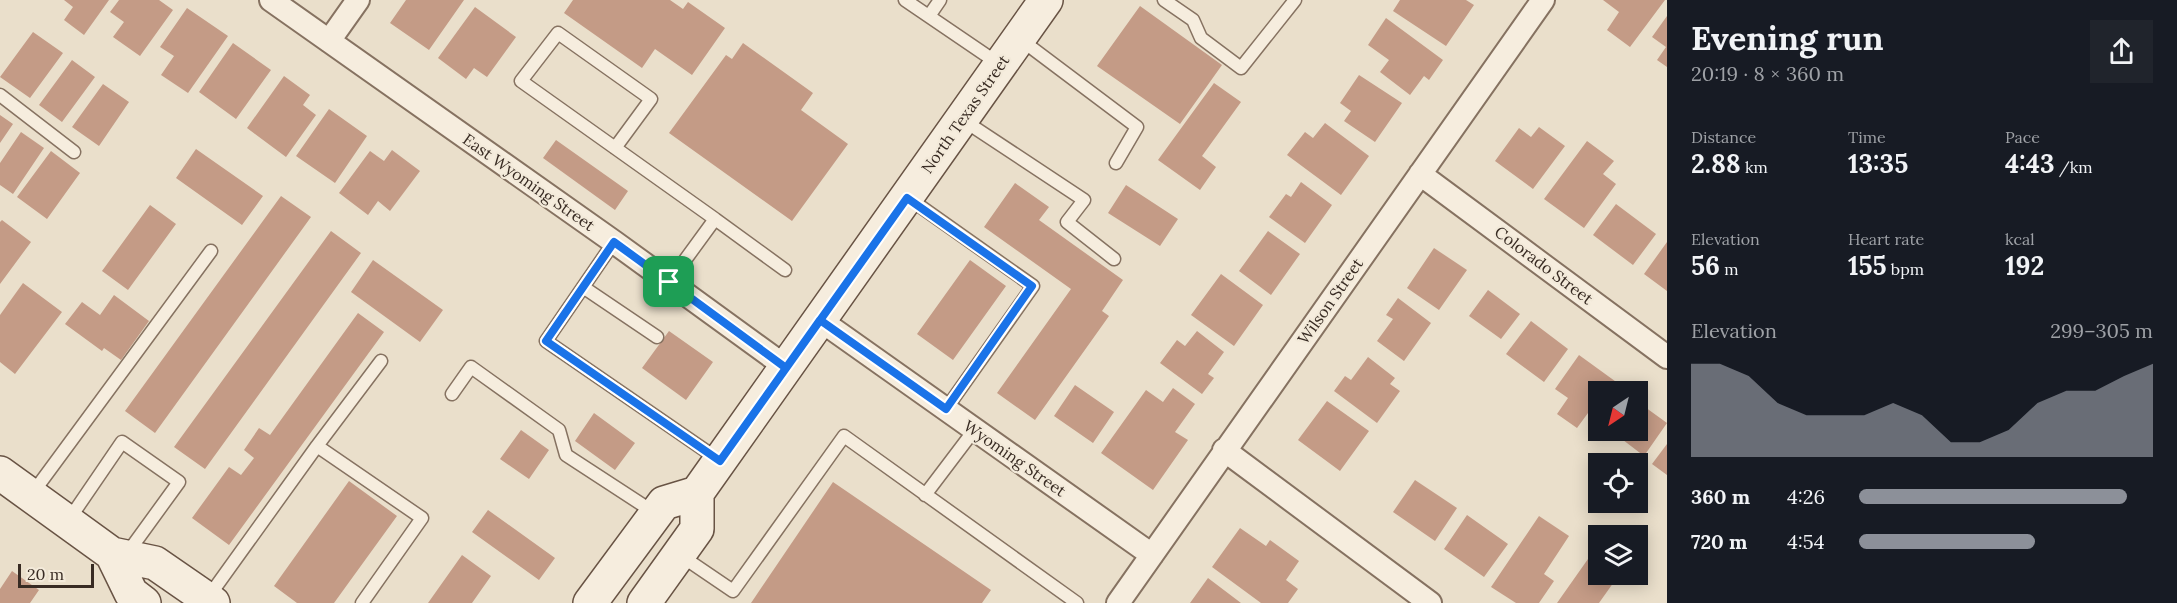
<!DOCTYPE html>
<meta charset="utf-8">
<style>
:root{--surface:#171b24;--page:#20242c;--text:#f1f3f6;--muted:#9ea1a6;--accent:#8c9099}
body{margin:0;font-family:Lora,serif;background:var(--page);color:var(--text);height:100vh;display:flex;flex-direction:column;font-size:22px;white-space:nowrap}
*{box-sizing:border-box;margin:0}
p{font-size:20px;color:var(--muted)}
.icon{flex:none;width:33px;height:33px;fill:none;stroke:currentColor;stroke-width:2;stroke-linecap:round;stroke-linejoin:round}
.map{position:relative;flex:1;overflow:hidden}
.sheet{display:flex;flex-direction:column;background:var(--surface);width:510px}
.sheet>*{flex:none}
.needle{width:39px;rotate:215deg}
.tools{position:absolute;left:1588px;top:381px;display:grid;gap:12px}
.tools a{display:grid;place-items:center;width:60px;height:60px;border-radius:0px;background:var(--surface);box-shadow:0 3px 15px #0003;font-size:30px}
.scale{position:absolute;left:18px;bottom:15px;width:76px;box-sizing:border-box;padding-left:6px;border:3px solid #382b23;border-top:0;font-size:16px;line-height:21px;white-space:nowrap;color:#382b23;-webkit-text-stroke:4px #f3eada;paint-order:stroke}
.pin{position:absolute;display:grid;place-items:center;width:51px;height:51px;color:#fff;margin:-26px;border-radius:12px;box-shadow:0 3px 9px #0006}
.round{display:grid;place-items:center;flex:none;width:63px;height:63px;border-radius:0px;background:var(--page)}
.head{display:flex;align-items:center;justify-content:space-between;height:102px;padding:0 24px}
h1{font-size:33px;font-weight:800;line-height:45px}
.metrics{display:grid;grid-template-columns:repeat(3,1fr);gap:9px;height:102px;padding:6px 24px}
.metrics div{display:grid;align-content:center}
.metrics b{font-size:26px;font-weight:800}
.metrics small{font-size:16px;font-weight:400}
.metrics p{font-size:16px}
.chart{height:168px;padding:12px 24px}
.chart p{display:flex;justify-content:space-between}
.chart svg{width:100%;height:108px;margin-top:6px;fill:var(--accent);opacity:.7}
ul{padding:0 24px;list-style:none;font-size:20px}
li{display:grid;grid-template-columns:96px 72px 1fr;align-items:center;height:45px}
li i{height:15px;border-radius:8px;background:var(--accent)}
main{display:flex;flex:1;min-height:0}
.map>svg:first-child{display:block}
</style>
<main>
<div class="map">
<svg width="1667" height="603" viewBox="0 0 1667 603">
<rect width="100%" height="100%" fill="#eadfcb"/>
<path fill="#c49b86" d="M64 0H109L84 35 64 20 73 7Z
M119 0H159L173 10 140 56 113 37 124 22 110 12Z
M406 0H464L429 50 390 23Z
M573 0H670L683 9 688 2 725 28 692 75 655 49 642 68 564 13Z
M1400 0H1466L1474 5 1446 46 1393 11Z
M1603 0H1665L1630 47 1607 30 1619 12Z
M1140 6 1222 65 1180 124 1097 66Z
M475 7 516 37 487 77 474 68 466 79 438 58Z
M187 8 228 36 188 93 161 75 174 56 160 47Z
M1667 16V67L1657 60 1666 47 1652 37Z
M1386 18 1443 60 1429 80 1424 76 1410 95 1380 72 1389 60 1368 45Z
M33 32 63 53 30 98 0 77Z
M233 43 271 70 236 119 199 92Z
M743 43 813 93 801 110 848 144 792 221 669 133 726 55 732 59Z
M72 60 95 77 62 122 39 105Z
M1359 75 1402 103 1375 142 1344 121 1351 111 1340 103Z
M284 76 310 95 303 105 316 115 286 157 247 128Z
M1214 83 1241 102 1202 156 1216 167 1200 190 1158 160Z
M103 84 129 102 99 146 72 127Z
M329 109 367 136 335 183 296 156Z
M0 115 13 124 0 143Z
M1325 123 1369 156 1341 195 1287 155 1305 132 1313 138Z
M1539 127 1565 146 1533 189 1495 161 1519 128 1531 137Z
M21 132 44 148 13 194 0 185V163Z
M556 140 628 191 615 210 543 158Z
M1587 141 1614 161 1603 174 1616 184 1584 228 1544 199Z
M196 149 263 196 242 225 176 178Z
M392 150 420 171 390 211 378 201 368 215 339 193 370 151 384 161Z
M51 151 80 173 47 219 17 197Z
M1301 182 1332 205 1305 243 1269 217 1286 194 1291 197Z
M1015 183 1049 207 1039 220 1123 280 1102 311 1109 316 1035 420 997 393 1071 289 984 227Z
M1126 185 1178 219 1160 246 1108 213Z
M281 196 311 217 155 433 125 411Z
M1616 204 1656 234 1633 265 1593 235Z
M150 205 176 224 128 290 102 271Z
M2 220 31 242 0 284V222Z
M331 231 361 253 205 469 174 447Z
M1268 231 1300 254 1271 295 1239 271Z
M1667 242V291L1644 274Z
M1434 248 1467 270 1439 310 1407 288Z
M373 260 443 310 420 342 351 292Z
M970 260 1006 286 953 360 917 334Z
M1221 274 1263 305 1234 346 1191 315Z
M23 283 62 312 15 374 0 362V315Z
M1488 290 1520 314 1501 339 1469 316Z
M114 295 149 321 121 360 104 348 102 351 65 324 82 302 100 315Z
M1398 298 1431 323 1404 361 1377 341 1393 319 1386 315Z
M358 313 384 332 229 545 192 518 229 467 241 475 254 458 244 450 259 428 270 435Z
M1531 321 1568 349 1544 382 1506 354Z
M669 331 713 362 686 400 642 368Z
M1197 331 1224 352 1208 374 1214 378 1202 394 1160 363 1177 340 1185 346Z
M1579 355 1619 384 1614 392H1599V412L1594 419 1588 413 1577 428 1557 414 1568 398 1555 389Z
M1368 357 1395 378 1390 384 1400 391 1377 423 1334 391 1345 376 1351 380Z
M1075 385 1114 412 1093 443 1054 416Z
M1173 388 1195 404 1175 432 1188 440 1153 490 1101 453 1146 390 1163 402Z
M1327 401 1369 431 1340 471 1298 440Z
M1638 402 1667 423 1644 456 1610 430H1638Z
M594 413 635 443 615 470 575 441Z
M521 430 549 450 529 479 500 459Z
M1667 444V475L1652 464Z
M1415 480 1457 508 1435 541 1393 512Z
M349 481 397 516 334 603H297L274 586Z
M833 482 991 590 982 603H751Z
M488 510 555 558 539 580 472 532Z
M1467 515 1508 544 1484 577 1444 549Z
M1539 516 1569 536 1544 574 1554 581 1539 603H1516L1491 587Z
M1240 528 1266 546 1270 540 1299 561 1286 580 1298 589 1288 603H1261L1212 567Z
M462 555 491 576 472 603H428Z
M1588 559 1599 567V574H1609L1616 579 1599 603H1557Z
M12 571 39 590 30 603H0V589Z
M1208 578 1241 603H1190Z"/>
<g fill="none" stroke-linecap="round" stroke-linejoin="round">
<defs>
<path id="service" d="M905 0 999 64
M1164 0 1193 20 1201 38 1241 68 1295 0
M929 16 940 0
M1020 39 1137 127 1116 163
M0 95 74 152
M963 120 1084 200 1067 222 1114 259
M615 148 651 99 558 33 521 81 715 219
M907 197 1033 286 946 409
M614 242 546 341 719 460
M669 282 715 219 785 270
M583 287 657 337
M452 394 471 367 559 430 566 455 655 513
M317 446 381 361
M32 494 211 251
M925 495 975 429
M68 521 122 442 179 482 126 555
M680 555 733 591 844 436 1077 603
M207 599 317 446 422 518 362 603"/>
<path id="minor" d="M271 0 614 242 786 367
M329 41 358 0
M1420 174 1667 357
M820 320 1152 555
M1224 450 1430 603
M1118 603 1543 0"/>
<path id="secondary" d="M0 473 112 554 155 563 213 603
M112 554 131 593 144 603
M590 603 664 503 697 493
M644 603 697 529V493L1046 0"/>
</defs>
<use href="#service" stroke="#867261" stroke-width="15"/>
<use href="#minor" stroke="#867261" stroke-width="26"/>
<use href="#secondary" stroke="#685344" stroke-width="36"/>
<use href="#service" stroke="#f6edde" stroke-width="12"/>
<use href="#minor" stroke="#f6edde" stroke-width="22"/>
<use href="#secondary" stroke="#f6edde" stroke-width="33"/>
</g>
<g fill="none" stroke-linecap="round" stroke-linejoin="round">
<defs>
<path id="route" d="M669 282 614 242 546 341 720 461 907 198 1032 286 946 409 820 320 786 368 669 282"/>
</defs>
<use href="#route" stroke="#fff" stroke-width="12"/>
<use href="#route" stroke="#1a73e8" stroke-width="8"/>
</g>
<g text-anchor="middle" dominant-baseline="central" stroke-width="4.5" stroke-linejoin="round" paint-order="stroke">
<g font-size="16" fill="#382b23" stroke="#f3eada">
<text transform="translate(965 114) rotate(-55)">North Texas Street</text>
<text transform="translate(529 182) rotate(35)">East Wyoming Street</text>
<text transform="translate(1544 265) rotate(37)">Colorado Street</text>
<text transform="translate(1330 301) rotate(-55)">Wilson Street</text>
<text transform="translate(1015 458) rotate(35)">Wyoming Street</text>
</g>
</g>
</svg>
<div class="tools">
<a><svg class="needle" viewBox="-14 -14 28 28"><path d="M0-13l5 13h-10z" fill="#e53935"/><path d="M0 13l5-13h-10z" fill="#9ea1a6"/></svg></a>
<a><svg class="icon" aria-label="locate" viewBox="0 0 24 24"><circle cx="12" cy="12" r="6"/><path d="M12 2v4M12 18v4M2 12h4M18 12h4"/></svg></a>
<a><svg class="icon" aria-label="layers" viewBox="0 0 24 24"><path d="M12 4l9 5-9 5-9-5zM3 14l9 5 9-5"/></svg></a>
</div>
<div class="scale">20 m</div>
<div class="pin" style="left:669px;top:282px;background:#1e9e55"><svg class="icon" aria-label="arrive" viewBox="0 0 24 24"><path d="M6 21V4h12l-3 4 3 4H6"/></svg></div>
</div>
<section class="sheet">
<div class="head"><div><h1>Evening run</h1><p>20:19 · 8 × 360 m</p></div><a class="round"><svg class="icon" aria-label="share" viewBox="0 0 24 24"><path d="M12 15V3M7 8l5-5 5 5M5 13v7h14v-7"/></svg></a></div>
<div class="metrics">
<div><p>Distance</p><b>2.88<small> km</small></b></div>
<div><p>Time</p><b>13:35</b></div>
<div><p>Pace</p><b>4:43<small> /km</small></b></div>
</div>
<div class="metrics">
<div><p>Elevation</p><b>56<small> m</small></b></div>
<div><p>Heart rate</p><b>155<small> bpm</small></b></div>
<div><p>kcal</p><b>192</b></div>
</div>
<div class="chart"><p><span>Elevation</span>299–305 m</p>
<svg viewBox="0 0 160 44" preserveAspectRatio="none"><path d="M0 44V6L10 6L20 11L30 22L40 27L50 27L60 27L70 22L80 27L90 38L100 38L110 33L120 22L130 17L140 17L150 11L160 6V44z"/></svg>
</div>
<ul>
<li><b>360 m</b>4:26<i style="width:91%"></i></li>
<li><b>720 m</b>4:54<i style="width:60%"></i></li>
</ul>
</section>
</main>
